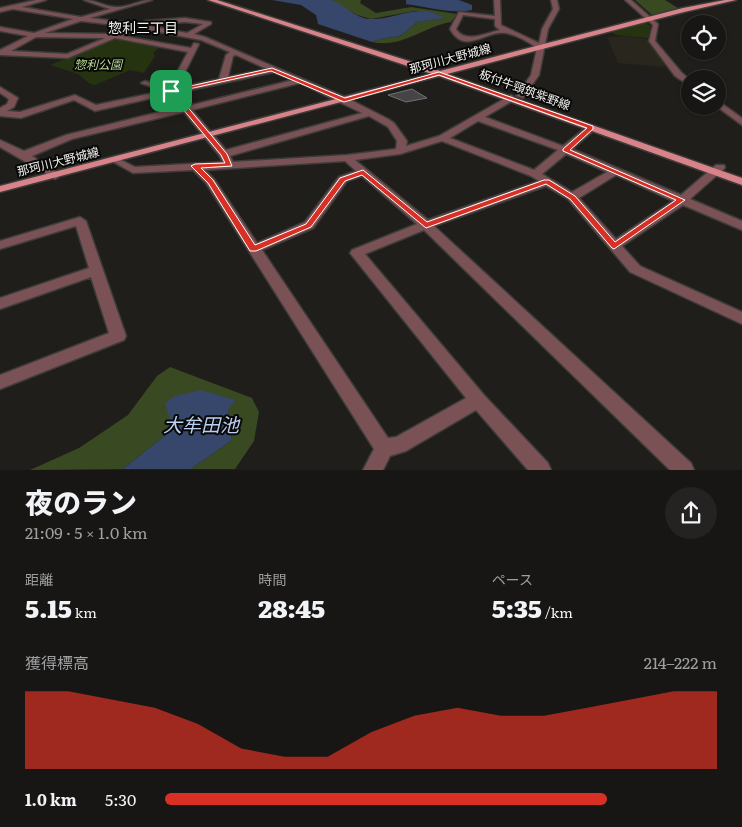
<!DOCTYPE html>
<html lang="ja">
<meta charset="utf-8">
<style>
:root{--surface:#171614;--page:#242322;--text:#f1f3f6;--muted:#9e9fa0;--line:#363534;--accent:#d93025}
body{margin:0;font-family:Literata,"Noto Sans JP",serif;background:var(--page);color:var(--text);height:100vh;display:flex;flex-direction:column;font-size:19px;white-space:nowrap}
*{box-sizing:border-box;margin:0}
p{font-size:16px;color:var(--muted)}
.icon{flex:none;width:28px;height:28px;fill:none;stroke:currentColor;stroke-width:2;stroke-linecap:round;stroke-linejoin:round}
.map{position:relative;height:470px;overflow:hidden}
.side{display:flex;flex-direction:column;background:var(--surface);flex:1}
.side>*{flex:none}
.tools{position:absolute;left:681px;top:15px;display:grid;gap:10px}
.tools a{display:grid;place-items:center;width:45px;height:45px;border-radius:50%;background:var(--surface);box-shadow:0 1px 4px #0004,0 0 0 1px var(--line);font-size:25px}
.pin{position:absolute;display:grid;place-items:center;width:42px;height:42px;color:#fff;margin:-21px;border-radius:10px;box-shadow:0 2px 8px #0006}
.round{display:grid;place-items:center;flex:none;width:52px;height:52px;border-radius:26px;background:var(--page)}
.head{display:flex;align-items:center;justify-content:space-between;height:85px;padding:0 25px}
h1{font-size:28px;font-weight:800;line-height:38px}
.stats{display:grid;grid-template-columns:repeat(3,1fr);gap:8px;height:85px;padding:5px 25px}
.stats div{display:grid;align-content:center}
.stats b{font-size:25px;font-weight:800}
.stats small{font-size:14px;font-weight:400}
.stats p{font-size:14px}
.chart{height:140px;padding:10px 25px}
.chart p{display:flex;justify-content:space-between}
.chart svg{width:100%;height:90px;margin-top:5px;fill:var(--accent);opacity:.7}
ul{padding:0 25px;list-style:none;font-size:16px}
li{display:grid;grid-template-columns:80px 60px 1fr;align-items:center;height:38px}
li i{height:12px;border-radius:6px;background:var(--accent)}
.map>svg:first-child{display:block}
</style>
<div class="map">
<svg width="742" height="470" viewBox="0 0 742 470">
<rect width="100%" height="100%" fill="#1f1e1b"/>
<path fill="#29261e" d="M625 36 647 39 666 67 618 63 607 37Z"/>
<path fill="#253311" d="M645 23 651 26 648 38 616 35 611 32Z
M116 38 160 47 153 53 155 56 144 73 130 70 95 85 90 84 78 74 50 65Z"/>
<path fill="#394922" d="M331 0H361L360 3 376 13 411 7 457 14 451 22C425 26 401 49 372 42L380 39 400 36 417 22 443 18 415 11 371 19 357 15Z
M635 0H665L678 8 652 15Z
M170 367 252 398 259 412 254 441 235 469H191L232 440 228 410 173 429 123 469 30 470 79 448 128 415 157 376Z"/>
<path fill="#36476b" d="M272 0C286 0 320 0 331 0 345 4 356 20 372 19 396 19 421 2 444 18L417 22 400 36 380 39 372 42 318 24 316 15 301 5Z
M406 0H459L472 5V10C451 14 427 7 406 4Z
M201 390 235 400 228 410 232 440 191 469H123L173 429 165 403 175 396Z"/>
<path fill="#454548" stroke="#707174" d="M412 89 427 98 406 102 388 95Z"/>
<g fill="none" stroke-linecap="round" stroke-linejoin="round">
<defs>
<path id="minor" d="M36 0H46L22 7 81 17 110 9 84 0C96 0 105 7 116 7 127 8 140 0 152 0L90 18 138 24 146 21 185 18 211 22V24L194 34 205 37 347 98 388 119 394 123 407 141 406 146 439 136 511 95 515 98 514 100 485 117 563 146 588 126H594V130L572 149 681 195 716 165H724L725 167 724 169 690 199 742 221V230L683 205 622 246 640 266 742 312V324L630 272 568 199 546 186 434 226 691 463 694 470H670L424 230 365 254 484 395 548 463 551 470H528L476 410 406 451 390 456 383 470H363L374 449 206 183 193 170 133 173 110 160 115 157 135 167 223 162 219 155 184 112 72 139 32 156 59 174 60 176 55 179 0 147V140L24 151 66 135 180 107 170 94 95 111 74 100 21 118 0 116V108L7 104 9 99 0 93V87L18 98 14 107 7 111 20 112 75 95 96 105 163 91 141 83 145 81 169 87 188 52 115 38 68 58 0 55V50L28 36 0 31V27L34 33 73 19 13 9 0 12V8ZM81 21 131 27 114 34 45 33ZM185 22 203 24 187 33 145 25ZM139 28 201 40 230 52 226 55 219 79 177 88 199 44 194 43 191 48 122 36ZM36 37 105 38 67 54 11 51ZM236 55 267 69 228 77 233 56ZM274 72 293 80 188 106 177 93ZM300 83 362 113 226 150 192 110ZM369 116 388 127 397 141 396 149 347 155 233 162 230 156ZM478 121 558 150 534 170 450 138ZM442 141 531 176 539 181 428 220 355 160 400 154ZM566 154 607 172 572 192 542 174ZM345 161 356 171 339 177 305 222 257 243 214 179 205 170ZM616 175 673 201 616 239 579 198ZM362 176 417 224 352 250 350 253 466 398 396 437 388 438 262 250 313 228 347 181Z
M494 0H500L501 25 539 43 542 29 553 9 551 0H557L559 9 548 29 539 75 523 98 516 96 531 75 537 48C529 42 516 35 506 33 485 30 465 56 450 29L459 12 495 16ZM463 15 495 19V26L500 30C486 33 465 44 456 29Z
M625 0H631L658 24 655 41 681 72 690 80V86L675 76 649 41 653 25Z
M718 101 742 118V125L716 106H718Z
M80 217 86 221 126 336 124 340 0 389V375L109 333 91 277 0 309V298L89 268 76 226 0 249V241Z"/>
<path id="major" d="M208 0H217L440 71 683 8 725 0H736L684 12 447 74 742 178V185L439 76 0 192V186L432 74Z"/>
</defs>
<use href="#minor" stroke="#3c3c39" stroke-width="3"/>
<use href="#major" stroke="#3c3c39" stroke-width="3"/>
<use href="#minor" fill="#7a5154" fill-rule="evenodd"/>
<use href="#major" fill="#d8828a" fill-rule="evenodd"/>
</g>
<path fill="#d93025" stroke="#fff" fill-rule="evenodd" d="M272 68 345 98 439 72 593 126V129L570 150 685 200 614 249 612 248 570 199 546 184 426 228 362 175 345 181 311 227 256 251H250L208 183 191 166 195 164 225 163 221 155 168 91ZM271 71 344 102 439 75 587 128 563 149V151L676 200 615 242 575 196 549 180H544L427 222 363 170 340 178 306 224 255 245 213 180 201 168 232 166 227 154 175 92Z"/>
<g text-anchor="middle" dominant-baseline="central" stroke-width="4" stroke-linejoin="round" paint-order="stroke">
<g font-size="12" fill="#f1f1ef" stroke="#080807">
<text transform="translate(450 58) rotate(-15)">那珂川大野城線</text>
<text transform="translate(525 89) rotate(20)">板付牛頸筑紫野線</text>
<text transform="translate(58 161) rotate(-14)">那珂川大野城線</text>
</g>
<g font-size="12" font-style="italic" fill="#b9d794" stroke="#080807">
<text x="98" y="64">惣利公園</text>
</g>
<g font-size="14" fill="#f1f1ef" stroke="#080807">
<text x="143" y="27">惣利三丁目</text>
</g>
<g font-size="19" font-style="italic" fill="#bbcef4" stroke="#080807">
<text x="201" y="424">大牟田池</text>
</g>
</g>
</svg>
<div class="tools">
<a><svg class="icon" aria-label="locate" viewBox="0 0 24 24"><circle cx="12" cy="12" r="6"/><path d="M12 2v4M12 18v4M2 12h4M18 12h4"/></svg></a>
<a><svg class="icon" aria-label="layers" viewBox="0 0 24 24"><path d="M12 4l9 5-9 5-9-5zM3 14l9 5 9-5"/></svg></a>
</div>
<div class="pin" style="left:171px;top:91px;background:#1e9e55"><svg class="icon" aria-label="arrive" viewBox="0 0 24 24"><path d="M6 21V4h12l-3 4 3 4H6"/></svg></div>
</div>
<section class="side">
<div class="head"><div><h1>夜のラン</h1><p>21:09 · 5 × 1.0 km</p></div><a class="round"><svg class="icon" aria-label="share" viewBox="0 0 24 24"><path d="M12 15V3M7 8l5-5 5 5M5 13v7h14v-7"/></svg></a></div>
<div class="stats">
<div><p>距離</p><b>5.15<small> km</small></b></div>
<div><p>時間</p><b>28:45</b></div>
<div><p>ペース</p><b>5:35<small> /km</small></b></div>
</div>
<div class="chart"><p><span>獲得標高</span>214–222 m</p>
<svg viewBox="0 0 160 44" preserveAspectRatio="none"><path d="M0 44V6L10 6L20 10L30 14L40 22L50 34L60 38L70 38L80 26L90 18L100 14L110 18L120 18L130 14L140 10L150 6L160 6V44z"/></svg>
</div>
<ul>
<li><b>1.0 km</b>5:30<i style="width:80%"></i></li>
</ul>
</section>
